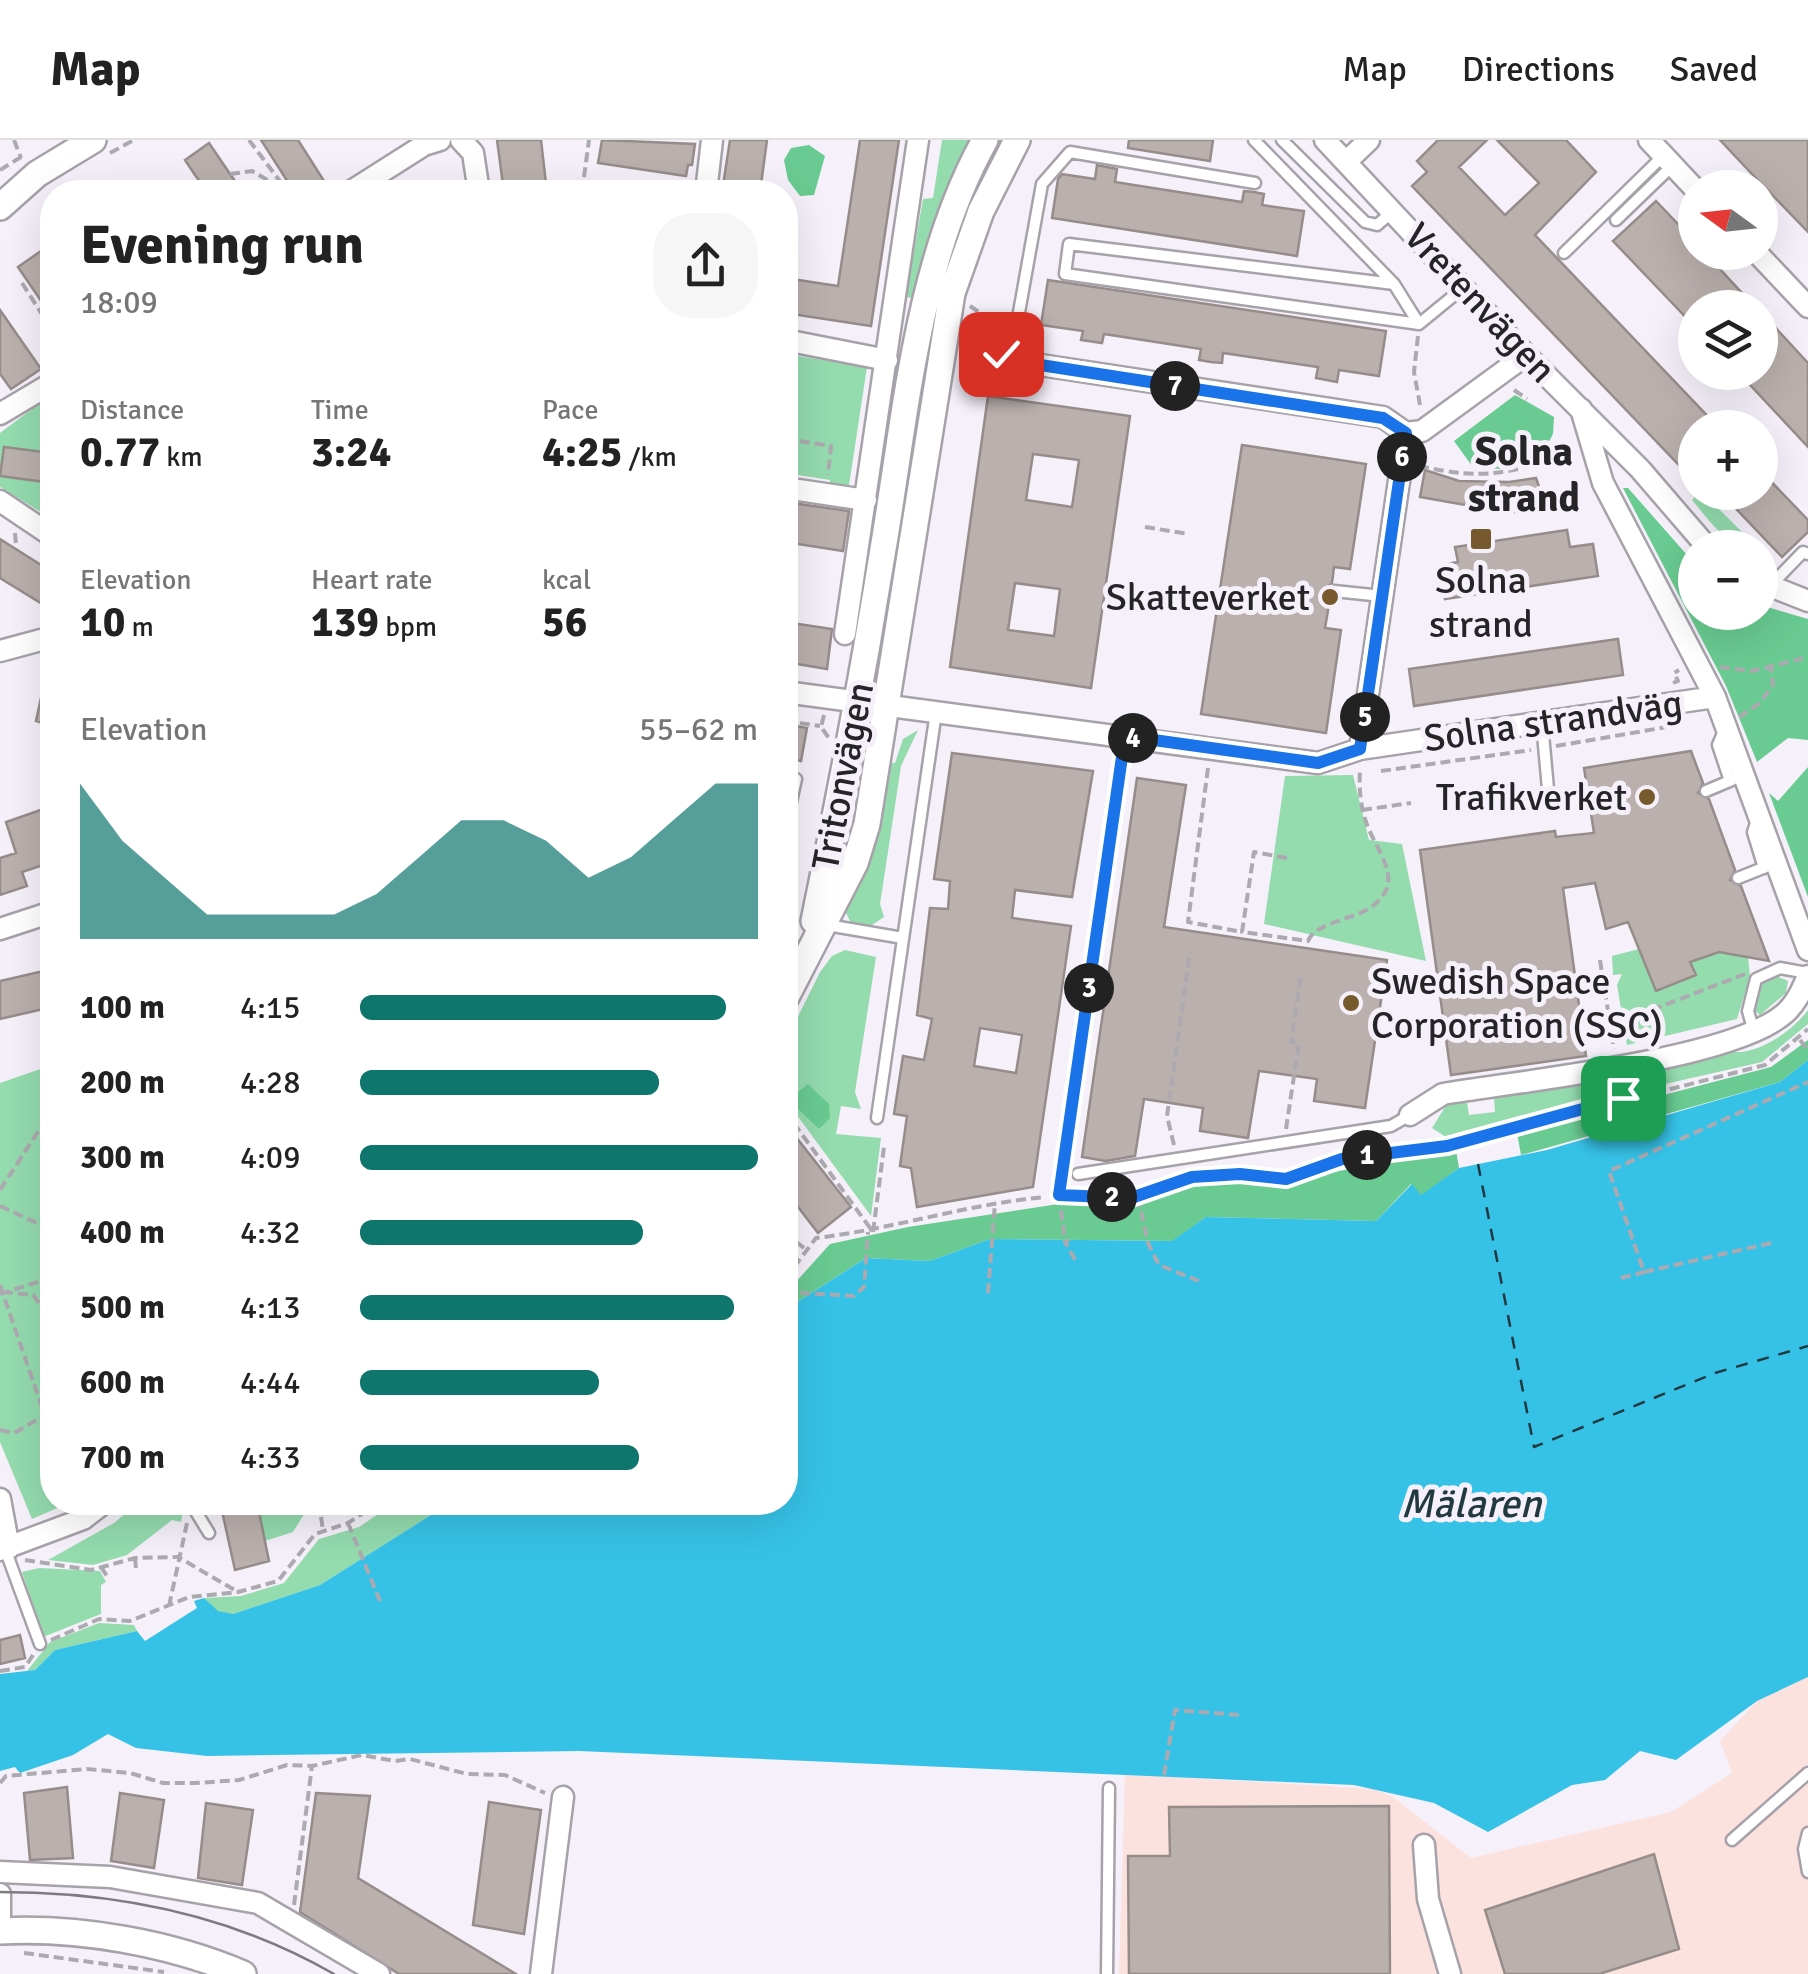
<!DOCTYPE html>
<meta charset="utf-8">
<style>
:root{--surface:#fff;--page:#f6f6f6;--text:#222;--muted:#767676;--line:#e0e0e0;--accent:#0f766e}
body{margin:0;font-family:Signika,sans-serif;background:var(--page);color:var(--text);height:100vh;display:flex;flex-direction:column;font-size:38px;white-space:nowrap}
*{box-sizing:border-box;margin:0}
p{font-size:32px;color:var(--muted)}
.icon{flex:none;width:55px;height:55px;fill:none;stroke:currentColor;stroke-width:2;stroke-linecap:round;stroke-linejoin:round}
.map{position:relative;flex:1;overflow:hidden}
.details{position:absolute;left:40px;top:40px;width:758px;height:1335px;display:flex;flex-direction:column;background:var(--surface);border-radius:40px;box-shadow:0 10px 40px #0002}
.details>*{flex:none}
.needle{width:65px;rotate:285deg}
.tools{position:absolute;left:1678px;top:30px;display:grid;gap:20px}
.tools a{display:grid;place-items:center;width:100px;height:100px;border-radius:50%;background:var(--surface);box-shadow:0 10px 40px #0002;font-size:50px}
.pin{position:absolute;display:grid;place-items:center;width:85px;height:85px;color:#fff;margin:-42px;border-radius:20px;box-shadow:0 5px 15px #0006}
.km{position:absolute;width:50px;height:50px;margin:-25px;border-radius:50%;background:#222;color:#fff;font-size:28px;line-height:50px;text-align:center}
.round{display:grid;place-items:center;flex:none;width:105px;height:105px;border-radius:40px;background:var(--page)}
.summary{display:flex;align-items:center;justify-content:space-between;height:170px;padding:0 40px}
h1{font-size:55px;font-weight:700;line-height:75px}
.stats{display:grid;grid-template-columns:repeat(3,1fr);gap:15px;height:170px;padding:10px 40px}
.stats div{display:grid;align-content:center}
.stats b{font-size:42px;font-weight:700}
.stats small{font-size:28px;font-weight:400}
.stats p{font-size:28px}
.chart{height:280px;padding:20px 40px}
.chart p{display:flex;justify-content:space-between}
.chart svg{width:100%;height:180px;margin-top:10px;fill:var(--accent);opacity:.7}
ul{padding:0 40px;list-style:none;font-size:32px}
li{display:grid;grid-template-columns:160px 120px 1fr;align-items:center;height:75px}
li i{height:25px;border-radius:12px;background:var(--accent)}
header{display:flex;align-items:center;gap:60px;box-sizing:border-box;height:140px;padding:0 50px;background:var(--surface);border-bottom:2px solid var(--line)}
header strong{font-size:48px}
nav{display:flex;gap:55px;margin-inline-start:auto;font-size:35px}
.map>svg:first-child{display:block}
</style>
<header>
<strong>Map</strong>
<nav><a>Map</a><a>Directions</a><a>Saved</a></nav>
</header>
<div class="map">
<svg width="1808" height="1834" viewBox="0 0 1808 1834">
<rect width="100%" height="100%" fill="#f5f0f9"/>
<path fill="#fce2de" d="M1808 1537V1834H1119L1125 1634 1374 1649 1393 1657 1471 1718 1671 1672 1732 1633 1720 1601 1757 1561Z"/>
<path fill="#94dbae" d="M942 0H974L914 158 906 157 923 59 933 58Z
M785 214 867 227 848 352 829 349 830 340 785 333Z
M52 254V379L0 347V293Z
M1697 354 1718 368 1757 407C1726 408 1711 382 1692 360Z
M918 590 901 626 880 764 884 777 869 787 851 783 843 767 889 623H895L903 599Z
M1353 635 1369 700 1402 704 1426 821 1264 784 1285 636Z
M1639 809 1656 851 1695 836 1690 822 1719 812 1748 817 1750 836 1737 879 1627 905 1617 845 1622 834 1613 835 1612 816Z
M845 810 876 817 855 952 861 969 841 966 836 994 881 998 871 1076 785 959V903L820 832 832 816Z
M1776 836 1788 841 1786 853 1760 875 1753 869 1761 842Z
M1808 870V884L1762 922 1630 952 1629 933 1723 910C1752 920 1792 892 1808 870Z
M52 925V1362L69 1363 32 1379 0 1302V943Z
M1616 933 1620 957 1446 997 1432 988 1450 959 1466 956 1469 975 1495 972 1494 957 1592 943 1602 935Z
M185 1362 181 1382 172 1380 127 1415 93 1425 48 1420 114 1383 138 1363Z
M264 1363H311L293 1392 265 1401 259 1370 263 1374 268 1370Z
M419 1363H450L320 1445 233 1474 218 1472 204 1458 241 1456 284 1443 319 1399 359 1387 384 1370 408 1374Z
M39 1428 100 1431 106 1442 101 1445V1474L43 1497 22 1432Z
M99 1483 134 1485 137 1491 55 1510 35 1530 27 1531 50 1502Z"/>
<path fill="#69cb91" d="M809 5 825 16 814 55 800 56 788 40 784 20 791 8Z
M1515 255 1554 277 1553 294 1540 318 1500 329 1472 326 1454 301Z
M1623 348H1628L1695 424V472H1760V465L1808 479V600L1788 598 1757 622 1726 546Z
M1808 627V757L1769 653 1778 661Z
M1808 900V920L1780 942 1521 1015 1517 993 1771 927Z
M808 944 829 964 830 978 819 989 796 967 798 952Z
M1456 1010 1459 1028 1421 1056 1411 1044 1376 1081 1206 1077 1173 1101 990 1099 930 1121 866 1118 785 1170V1154L830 1104 908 1087 1065 1063 1138 1065 1201 1042 1243 1040 1293 1045 1328 1033Z"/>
<path fill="#36c2e7" d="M1808 920V1537L1757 1561 1676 1620 1640 1611 1605 1640 1572 1645 1488 1692 1434 1663 1354 1645 579 1611 207 1616 136 1608 108 1594 73 1615 20 1633 15 1627 0 1631V1534L35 1530 55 1510 137 1491 145 1501 197 1468 194 1461 204 1458 218 1471 233 1474 320 1445 450 1363 785 1362V1170L866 1118 930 1121 990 1099 1172 1101 1206 1077 1376 1081 1412 1044 1421 1055 1459 1028 1547 1010 1780 942Z"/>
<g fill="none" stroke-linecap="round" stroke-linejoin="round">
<path stroke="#223940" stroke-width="2.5" stroke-dasharray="12 10" stroke-linecap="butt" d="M1478 1024 1534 1307 1715 1233 1808 1206"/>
</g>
<path fill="#bab0ae" stroke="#968d8b" stroke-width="2.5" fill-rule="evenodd" d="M261 0H298L331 52H272L288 42Z
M497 0H541L547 52H504Z
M602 0 695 4 692 25H688L686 36 598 23Z
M730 0H767L760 52H722Z
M860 0H899L871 186 785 173V138L838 146Z
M1129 0H1213L1210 21 1128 8Z
M1438 0H1487L1459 27 1505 75 1539 43 1497 0H1566L1596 32 1535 95 1719 288H1695V342L1412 46 1427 32 1417 21Z
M1720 0H1808V92L1750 32Z
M209 3 230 34 243 52H208L195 35 185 20Z
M1097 25 1117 29 1115 42 1242 62 1244 51 1254 52 1264 54 1262 65 1304 71 1297 116 1052 78 1058 39 1062 34 1095 39Z
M1656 61 1695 102V112H1704L1756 168H1695V187L1613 101Z
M41 111 52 127V177L18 127Z
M1048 140 1386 191 1379 236 1339 230 1337 242 1316 238 1318 227 1223 213 1222 223 1211 222 1199 220 1201 209 1104 194 1102 203 1081 200 1083 191 1041 185Z
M0 170 41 229 11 249 0 234Z
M1760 171 1808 223V307L1738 232H1760Z
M988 256 1130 276 1091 548 950 527ZM1033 314 1079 320 1072 367 1026 360ZM1015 443 1060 449 1054 496 1008 490Z
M1242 305 1366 324 1350 429 1334 427 1332 443 1326 449 1330 459 1325 488 1341 490 1326 593 1201 574Z
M4 307 52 313V334L46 333 45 342 0 336Z
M1425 330 1459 341 1509 342 1536 338 1545 364 1511 373 1420 357Z
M1760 330 1808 380V392L1782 417 1720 352H1760Z
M785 362 849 371 843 411 785 402Z
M1567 390 1570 407 1593 404 1598 436 1445 459 1441 425 1458 422 1455 407Z
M0 399 52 432V470L0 438Z
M785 482 832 489 827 529 785 522Z
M1618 499 1623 535 1414 566 1409 529Z
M49 521H52V586L36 581Z
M785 584 807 588 801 621 785 618Z
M1691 611 1703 643 1698 653 1709 659 1735 730 1730 740 1741 746 1769 821 1719 812 1690 822 1696 835 1656 851 1628 782 1606 789 1595 743 1563 748 1586 916 1451 935 1420 710 1555 691 1556 697 1594 693 1584 628Z
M952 613 1093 631 1072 757 1015 750 1012 778 1071 786 1033 1047 917 1067 911 1028 900 1026 907 976 894 974 903 916 924 920 932 879 917 875 930 768 948 769 950 741 934 739ZM980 888 1022 895 1016 933 974 926Z
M1137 638 1186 645 1164 787 1387 820 1365 968 1314 961 1317 939 1259 931 1248 998 1200 991 1203 968 1144 959 1135 1016 1106 1021 1082 1017Z
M52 666V722L22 732 27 746 0 755V718L16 713 6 682Z
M52 829V867L0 879V841Z
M785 983 851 1067 818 1093 785 1050Z
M220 1362H257L269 1421 235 1430Z
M20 1495 25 1518 0 1524V1500Z
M67 1647 73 1718 30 1720 24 1653Z
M120 1653 164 1660 154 1728 111 1721Z
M316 1653 370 1656 358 1738 516 1834H399L300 1772Z
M489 1662 541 1670 524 1794 473 1785Z
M206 1663 253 1670 242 1745 198 1738Z
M1389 1666 1390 1834H1129L1128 1716H1170L1169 1667Z
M1654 1714 1679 1809 1599 1834H1505L1485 1770Z"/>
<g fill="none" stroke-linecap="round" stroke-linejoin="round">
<defs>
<path id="service" d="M1254 0 1394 144 1419 184 1463 148
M1282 0 1365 82 1377 85 1392 72
M1616 80 1672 26
M1564 113 1663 16
M1394 144 1069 104 1065 134 1419 184
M1011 217 1042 44 1070 12 1255 43
M1769 447 1803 412 1808 414
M1334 451 1382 456
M1542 583 1549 660
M1726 586 1718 605 1730 641
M1706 651 1732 640
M1757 680 1753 692 1764 728
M785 688 796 639
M1738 738 1768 726
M827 785 903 798
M1754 892 1748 871 1756 839 1780 828 1808 833
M877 978 936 572
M1078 1034 1391 986 1410 975
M1059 1055 1125 596
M190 1362 209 1393
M5 1409 40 1504
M1808 1693 1804 1709 1808 1732
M1732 1700 1808 1633
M1107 1834 1109 1648"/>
<path id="minor" d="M461 0 473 13 479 52
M1325 0 1526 215 1640 329 1708 408
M1649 0 1695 49
M1347 21 1369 0
M350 52 424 5 440 0
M706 52 712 0
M1756 112 1808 167
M785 200 887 220
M1001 214 1034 224 1383 277 1406 293 1422 291 1526 215
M1581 269 1603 343 1715 557 1808 810
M0 274 52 243
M785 348 866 360
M0 361 52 396
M1760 442 1808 461
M845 494 918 0
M0 511 52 497
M785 552 1318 623 1360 609 1715 557
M1360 609 1406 293
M0 789 52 772
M1410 975 1443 954C1520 941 1730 920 1784 874 1796 864 1802 850 1808 836
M0 1359 9 1408
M0 1410 83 1379 105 1362
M1424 1705 1428 1759 1450 1834
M0 1732 110 1737 258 1763 379 1834
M0 1754V1791
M541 1834 563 1657"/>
<path id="tertiary" d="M0 67 37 34 93 0
M814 781C841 652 865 522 886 391 907 261 920 116 985 0
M785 859 855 723 867 684 952 153 981 71 1017 0
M0 1791C80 1787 170 1803 243 1834"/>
</defs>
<use href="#service" stroke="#a7a2aa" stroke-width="15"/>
<use href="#minor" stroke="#a7a2aa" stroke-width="25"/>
<use href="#tertiary" stroke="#a7a2aa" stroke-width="30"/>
<path stroke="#ada9b0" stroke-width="4" stroke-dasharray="10 5" stroke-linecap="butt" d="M14 0 21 18
M249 0 282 44
M110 13 134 0
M0 30 21 17
M230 34 252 31 288 52
M291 52 293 51
M582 52 589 0
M22 143 52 190
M970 166 1003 189
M1418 196 1414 232 1420 265
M1514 250 1527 259
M785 299 831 306 828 335
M1419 326C1487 341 1510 333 1575 312
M1145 387 1189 394
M15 393 16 405
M1720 527 1752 531 1808 517
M1673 543 1678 541 1674 533 1679 530
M824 575 821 587 829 598
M1739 577 1760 563 1773 545 1771 528
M785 581 820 586
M1556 606 1673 586 1672 580
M1208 628 1188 782 1242 792
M1381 631 1531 610
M1362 670 1411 663
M1287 718 1254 712 1242 792 1308 801C1314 784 1352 779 1368 769 1409 743 1377 714 1366 682 1360 664 1359 648 1360 629
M1600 820 1614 909
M1610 886 1745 834
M1800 900 1808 910
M785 971 873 1092
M1286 989 1299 903 1291 902 1301 834
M1174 1005 1167 976 1190 812
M0 1050 52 970
M1070 1056 1131 1058 1192 1037 1239 1034 1286 1039 1342 1019 1447 1006 1765 925 1808 889
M1138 1057 1148 1103 1159 1125 1199 1141
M0 1066 52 1090
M1061 1070 1065 1102
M785 1081 795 1079 785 1094
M873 1092 884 1007
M1069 1100 1065 1102 1077 1123
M785 1102 790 1097 804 1108
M1771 1103 1644 1132 1609 1031 1808 942
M1621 1138 1644 1132
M785 1139 816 1098C894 1089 967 1064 1045 1057
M0 1145 44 1273
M3 1152 33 1155 52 1180
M785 1152 854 1156 864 1147 868 1092
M988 1153 995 1063
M0 1154 41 1141 52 1129
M0 1290 14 1293 52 1271
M319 1362 323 1391
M348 1383 380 1461
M135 1418 136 1428
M25 1420 91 1430 135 1418 178 1417 238 1452
M101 1427 109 1439
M169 1466 187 1383
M51 1500 99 1479 130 1481 189 1457 238 1452 278 1441 315 1394 348 1383 380 1362
M0 1531 25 1527 33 1515
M1164 1635 1175 1570 1239 1575
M0 1643 6 1636 87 1629 130 1633 163 1643H196L239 1640 287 1625 312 1626 362 1615 395 1621 410 1619 467 1634 505 1635 545 1653
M294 1765 312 1626
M24 1813 164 1832"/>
<use href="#service" stroke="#fff" stroke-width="10"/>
<use href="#minor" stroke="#fff" stroke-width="20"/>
<use href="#tertiary" stroke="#fff" stroke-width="25"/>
<path stroke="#7d7b80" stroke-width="2.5" d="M0 1752C116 1752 232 1775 334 1834"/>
</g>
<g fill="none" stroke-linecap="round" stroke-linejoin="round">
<defs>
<path id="route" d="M1001 214 1034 224 1383 278 1406 293 1360 609 1318 623 1125 596 1059 1055 1131 1058 1192 1037 1240 1034 1286 1039 1342 1019 1447 1006 1623 958"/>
</defs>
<use href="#route" stroke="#fff" stroke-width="20"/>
<use href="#route" stroke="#1a73e8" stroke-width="12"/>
</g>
<g fill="#765a2d" stroke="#f5f0f9" stroke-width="4">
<rect x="1469" y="387" width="24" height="24" rx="5"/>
<circle cx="1330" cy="457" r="10"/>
<circle cx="1647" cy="657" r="10"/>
<circle cx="1351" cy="863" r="10"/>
</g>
<g text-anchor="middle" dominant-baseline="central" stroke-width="10" stroke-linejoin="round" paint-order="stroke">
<g font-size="38" fill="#252427" stroke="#f5f0f9">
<text transform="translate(1480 163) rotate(47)">Vretenvägen</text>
<text transform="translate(1553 581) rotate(-8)">Solna strandväg</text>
<text transform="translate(843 636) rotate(-79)">Tritonvägen</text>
</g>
<g font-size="38" fill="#252427" stroke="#f5f0f9" text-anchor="end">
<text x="1481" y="440" text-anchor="middle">Solna<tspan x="1481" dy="44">strand</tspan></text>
<text x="1310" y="457">Skatteverket</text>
<text x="1627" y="657">Trafikverket</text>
<text x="1371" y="841" text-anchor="start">Swedish Space<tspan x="1371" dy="44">Corporation (SSC)</tspan></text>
</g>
<g font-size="40" font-weight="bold" fill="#252427" stroke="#f5f0f9">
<text x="1524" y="312">Solna<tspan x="1524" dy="46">strand</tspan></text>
</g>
<g font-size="40" font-style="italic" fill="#223940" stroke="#f5f0f9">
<text x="1471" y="1364">Mälaren</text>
</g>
</g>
</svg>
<div class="tools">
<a><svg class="needle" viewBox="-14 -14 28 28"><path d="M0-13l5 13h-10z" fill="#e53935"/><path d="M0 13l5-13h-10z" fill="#767676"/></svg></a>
<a><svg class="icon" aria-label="layers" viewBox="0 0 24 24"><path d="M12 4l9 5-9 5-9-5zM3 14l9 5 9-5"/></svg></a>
<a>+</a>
<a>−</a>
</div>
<div class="pin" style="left:1623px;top:958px;background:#1e9e55"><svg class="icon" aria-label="arrive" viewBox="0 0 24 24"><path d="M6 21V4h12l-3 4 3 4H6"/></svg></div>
<div class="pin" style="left:1001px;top:214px;background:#d93025"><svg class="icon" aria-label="check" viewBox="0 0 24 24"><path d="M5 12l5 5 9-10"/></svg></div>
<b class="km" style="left:1367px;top:1015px">1</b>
<b class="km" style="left:1112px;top:1057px">2</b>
<b class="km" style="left:1089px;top:848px">3</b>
<b class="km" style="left:1133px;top:598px">4</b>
<b class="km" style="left:1365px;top:577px">5</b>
<b class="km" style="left:1402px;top:317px">6</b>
<b class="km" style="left:1175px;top:246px">7</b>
<section class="details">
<div class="summary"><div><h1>Evening run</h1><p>18:09</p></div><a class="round"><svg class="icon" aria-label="share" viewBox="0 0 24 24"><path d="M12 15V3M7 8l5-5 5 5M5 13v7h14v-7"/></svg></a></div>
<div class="stats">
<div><p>Distance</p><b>0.77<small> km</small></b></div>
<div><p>Time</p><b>3:24</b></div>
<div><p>Pace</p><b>4:25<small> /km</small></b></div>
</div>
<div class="stats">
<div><p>Elevation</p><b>10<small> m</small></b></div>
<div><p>Heart rate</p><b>139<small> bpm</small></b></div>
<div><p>kcal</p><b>56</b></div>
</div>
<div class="chart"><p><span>Elevation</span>55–62 m</p>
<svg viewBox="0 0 160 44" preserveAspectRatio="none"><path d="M0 44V6L10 20L20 29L30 38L40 38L50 38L60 38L70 33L80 24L90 15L100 15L110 20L120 29L130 24L140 15L150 6L160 6V44z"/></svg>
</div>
<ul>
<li><b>100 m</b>4:15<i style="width:92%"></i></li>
<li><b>200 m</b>4:28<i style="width:75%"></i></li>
<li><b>300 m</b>4:09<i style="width:100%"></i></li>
<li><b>400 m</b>4:32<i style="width:71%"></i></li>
<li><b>500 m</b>4:13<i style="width:94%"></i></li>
<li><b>600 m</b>4:44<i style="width:60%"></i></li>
<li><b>700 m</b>4:33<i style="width:70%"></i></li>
</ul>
</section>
</div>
